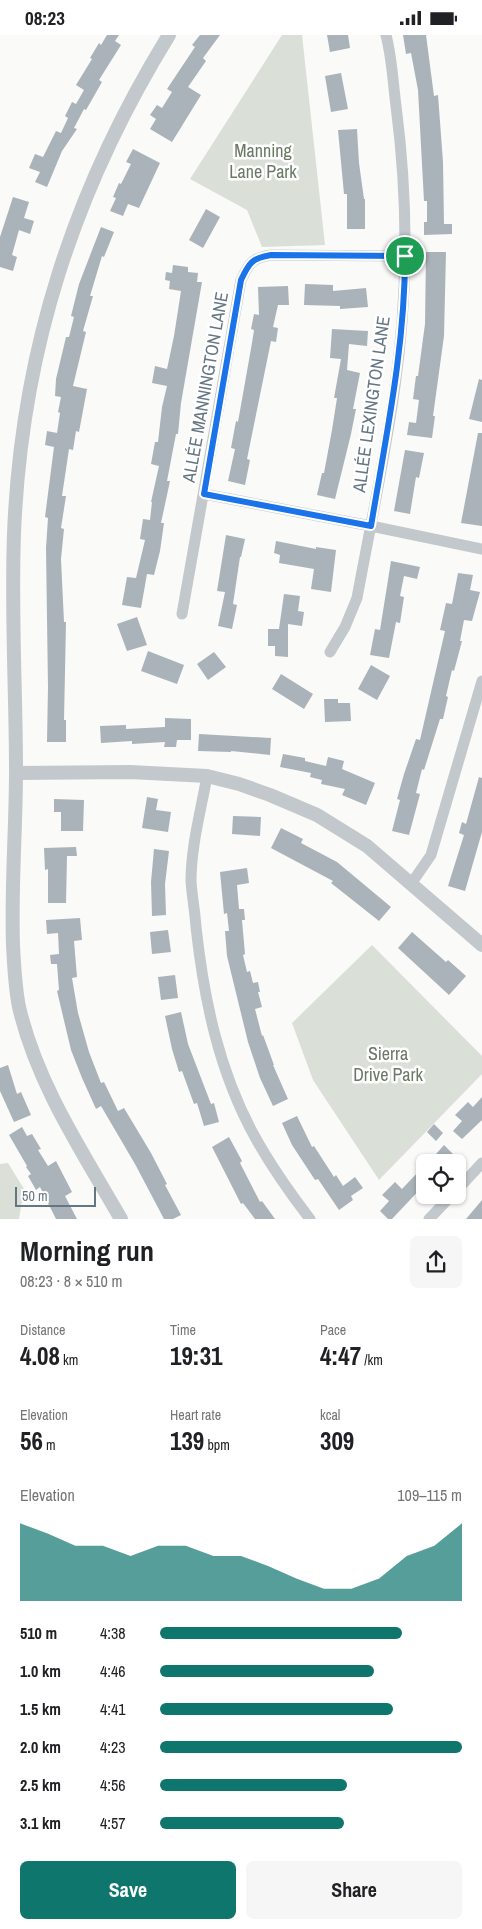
<!DOCTYPE html>
<meta charset="utf-8">
<style>
:root{--surface:#fff;--page:#f6f6f6;--text:#202124;--muted:#757577;--accent:#0f766e}
body{margin:0;font-family:"Archivo Narrow",sans-serif;background:var(--page);color:var(--text);height:100vh;display:flex;flex-direction:column;font-size:19px;white-space:nowrap}
*{box-sizing:border-box;margin:0}
p{font-size:16px;color:var(--muted)}
.icon{flex:none;width:28px;height:28px;fill:none;stroke:currentColor;stroke-width:2;stroke-linecap:round;stroke-linejoin:round}
.map{position:relative;height:1184px;overflow:hidden}
.details{display:flex;flex-direction:column;background:var(--surface);flex:1}
.details>*{flex:none}
.controls{position:absolute;left:416px;top:1119px;display:grid;gap:10px}
.controls a{display:grid;place-items:center;width:50px;height:50px;border-radius:8px;background:var(--surface);box-shadow:0 1px 4px #0004;font-size:25px}
.scale{position:absolute;left:15px;bottom:12px;width:81px;box-sizing:border-box;padding-left:5px;border:2px solid #657683;border-top:0;font-size:14px;line-height:18px;white-space:nowrap;color:#657683;-webkit-text-stroke:4px #fff;paint-order:stroke}
.pin{position:absolute;display:grid;place-items:center;width:42px;height:42px;color:#fff;margin:-21px;border:2px solid #fff;border-radius:50%;box-shadow:0 1px 5px #0007}
.round{display:grid;place-items:center;flex:none;width:52px;height:52px;border-radius:8px;background:var(--page)}
.summary{display:flex;align-items:center;justify-content:space-between;height:85px;padding:0 20px}
h1{font-size:28px;font-weight:700;line-height:38px}
.metrics{display:grid;grid-template-columns:repeat(3,1fr);gap:8px;height:85px;padding:5px 20px}
.metrics div{display:grid;align-content:center}
.metrics b{font-size:25px;font-weight:700}
.metrics small{font-size:14px;font-weight:400}
.metrics p{font-size:14px}
.chart{height:140px;padding:10px 20px}
.chart p{display:flex;justify-content:space-between}
.chart svg{width:100%;height:90px;margin-top:5px;fill:var(--accent);opacity:.7}
.action{display:flex;gap:10px;margin-top:auto;padding:10px 20px}
.action a{flex:1;height:58px;border-radius:8px;background:var(--accent);color:#fff;font-size:20px;font-weight:700;line-height:58px;text-align:center}
.action a+a{background:var(--page);color:var(--text)}
ul{padding:0 20px;list-style:none;font-size:16px}
li{display:grid;grid-template-columns:80px 60px 1fr;align-items:center;height:38px}
li i{height:12px;border-radius:6px;background:var(--accent)}
.status{display:flex;justify-content:space-between;align-items:center;height:35px;padding:0 25px;background:var(--surface);direction:ltr}
.status svg{height:14px;fill:currentColor}
.map>svg:first-child{display:block}
</style>
<div class="status"><b>08:23</b><svg viewBox="0 0 49 12"><path d="M0 12V9h3v3zM5 12V6h3v6zM10 12V3h3v9zM15 12V0h3v12zM26 1h20v11H26zM47 4h2v5h-2z"/></svg></div>
<div class="map">
<svg width="482" height="1184" viewBox="0 0 482 1184">
<rect width="100%" height="100%" fill="#fafaf8"/>
<path fill="#dadfd7" d="M282 0H302L325 210 262 212 247 175 190 144Z
M372 910 482 1021V1039L379 1145 313 1045 292 988Z
M8 1128 24 1154 19 1184H0V1129Z"/>
<path fill="#aab3b9" d="M107 0H119L115 6 121 10 99 45 102 47 86 75 84 74 74 93 77 94 62 116 47 152 35 147 40 137 29 133 35 119 43 122 56 96 61 98 68 83 65 81 72 67 76 69 84 55 76 50 92 24 90 23 99 8 101 10Z
M200 0H220L203 23 206 26 188 52 201 60 172 107 150 94 156 84 150 80 157 70 162 73 172 57 167 54 195 12 192 10Z
M327 0H348L350 13 330 17Z
M403 0H426L434 61 438 60 443 127 444 189H452V199L424 200V187H427V166H424L418 55 411 18 406 19Z
M341 38 348 74 331 77 325 41Z
M357 94 359 128 364 164H365V194H347V159H344L338 95Z
M133 114 160 128 139 173 128 169 123 181 110 176 116 163 113 162 119 148 121 149 131 129 126 127Z
M13 162 29 167 24 183 34 186 30 199 19 195 12 220 17 222 13 236 0 232V202Z
M206 174 220 182 203 213 189 205Z
M101 192 114 197 104 222 102 221 90 261H93L83 296 86 297 73 351 87 354 79 397 76 396 73 415 69 414 62 461H66L61 493 64 494 61 524 64 587H66L64 685H66V707H47L48 652 46 513 48 483 45 482 54 412 45 410 47 396 57 398 60 378 58 377 61 362 55 361 56 344 66 302H69L74 282 71 281 79 249Z
M426 217H446L444 301 433 381H435L432 403 407 400 409 387 416 388 419 365 413 364 416 341H418L425 289Z
M173 230 188 232V237L198 238 197 247H202L181 368 178 399H176L167 446H170L161 488H164L160 516 154 540 147 539 141 573 122 570 127 542 136 543 145 505 140 504 143 484 150 485 152 467H151L159 431 151 429 155 407H158L162 372 167 351 152 348 155 331 167 334 174 301 181 256 169 254 170 246 165 245 166 237 172 238Z
M305 249 333 250V256L366 253 368 272 340 274V271L304 270Z
M288 251 289 270H278L273 292 278 293 276 307 271 306 247 424 250 425 245 450 228 446 235 414 231 413 236 386 238 387 252 308 254 295 251 294 254 279 259 280 258 252Z
M332 294 368 296 367 311 349 309 347 335 360 338 353 374H356L351 399 335 464 317 460 322 438H324L332 395 337 363H334L341 324 330 323Z
M479 344 482 345V387L469 384Z
M478 398H482V491L461 488Z
M405 415 424 418 419 443 416 442 410 479 394 476Z
M226 500 245 504 241 522H240L233 569 237 570 232 594 218 591 225 557 217 556Z
M276 506 316 514V512L336 515 331 557 311 554 314 534 279 528 280 520 274 518Z
M391 526 420 532 417 544 404 541 400 561 404 562 400 588 396 587 389 623 370 620 375 594 380 595Z
M458 538 473 540 470 555 480 557 472 586 464 585 460 606H462L454 636 452 635 446 661 448 662 443 684H440L424 735 422 734 416 758 420 759 409 800 392 796 400 765 397 764 404 739 416 704 420 705 445 596 440 595 446 568 452 569Z
M284 559 300 561 298 576 304 577 302 591 288 589V622L275 621V611H268V594H279Z
M137 582 147 610 127 616 117 589Z
M148 616 184 630 177 649 141 636Z
M214 617 226 632 208 645 197 629Z
M371 630 390 641 377 665 358 654Z
M281 639 313 659 304 674 272 654Z
M324 664H338V668H350L351 686 325 687Z
M165 683 191 684V705H177L176 712H164L165 707 132 709V706L101 708 100 691 126 690V694L165 692Z
M199 699 271 703 270 720 231 716V717L198 716Z
M283 719 305 723V726L326 731 328 722 344 726 342 734 375 748 366 770 342 760 345 754 321 749 322 745 310 742 311 738 280 732Z
M479 742 482 743V797L465 856 448 851 464 800 459 798 462 787 466 789Z
M147 762 158 764 156 775 171 777 168 797 142 793Z
M54 764 84 765 83 796H61V777H54Z
M233 781 261 782 260 801 232 799Z
M281 793 303 804 301 808 337 827 391 872 379 886 331 848 333 846 271 813Z
M76 812 77 821H67L66 868H48V834L45 835 44 813Z
M154 814 169 816 165 849 166 880 152 881 151 847Z
M247 833 249 848 237 850 239 874H244L245 885H242L245 919 243 920 247 937 250 936 253 948 258 947 260 957H258L262 972 255 974 262 1001 263 1000 274 1030H273L288 1064 273 1071 260 1043 248 1007 227 921 225 896H229L227 878 224 879 220 837Z
M80 883 82 905 74 906 77 942 72 943 78 978 89 1017 101 1048 104 1047 118 1076 124 1073 151 1118 167 1149 165 1150 181 1180 173 1184H164L135 1129 101 1071 96 1074 82 1043 71 1015 57 956 59 955 57 929H51L50 920 59 919 58 898 47 899 46 885Z
M168 895 171 917 152 919 150 897Z
M412 897 446 927 448 925 466 941 449 960 398 913Z
M175 940 178 963 161 965 158 942Z
M181 977 188 1009 211 1069 214 1068 219 1087 204 1091 197 1068 194 1069 182 1036 179 1037 172 1014 165 981Z
M8 1030 17 1059 21 1057 31 1080 14 1087 0 1056V1033Z
M482 1062V1085L462 1104 453 1096 462 1086 455 1080 468 1067 473 1072Z
M297 1081 312 1112 314 1111 334 1142 336 1140 343 1151 355 1142 363 1153 351 1161 353 1165 339 1175 318 1144 315 1145 292 1110 282 1088Z
M434 1089 443 1098 436 1106 427 1097Z
M22 1092 27 1101 32 1099 41 1114 38 1115 48 1131 56 1126 72 1157 65 1161 77 1184H56L40 1152 36 1155 28 1141 31 1139 26 1132 27 1131 9 1100Z
M229 1102 242 1126 240 1128 260 1167 262 1166 275 1184H255L243 1168 241 1169 212 1112Z
M444 1110 454 1120 447 1128H428Z
M421 1134 425 1138V1149L392 1184H388L380 1176 389 1166 382 1160 395 1147 402 1154Z
M482 1165V1184H466Z"/>
<g fill="none" stroke-linecap="round" stroke-linejoin="round">
<path stroke="#c3c8cc" stroke-width="11" d="M204 459 371 491 482 514
M182 579 241 245C249 228 252 223 271 220L405 221
M330 617 345 592 357 563C370 493 385 422 395 351 408 259 408 163 396 71 393 48 392 23 386 0
M207 741C201 775 191 811 191 846 192 861 195 877 196 892 204 965 219 1037 255 1102 271 1131 290 1158 310 1184
M411 849 431 820 482 646
M458 1154 482 1128
M429 1184 452 1160"/>
<path stroke="#c3c8cc" stroke-width="14" d="M16 738 130 737 207 741 239 749 270 760 317 780 367 811 482 910
M121 1184C82 1116 37 1049 19 972 15 952 14 930 13 910 11 852 16 794 16 736 16 657 11 578 14 499 21 317 74 154 169 0"/>
</g>
<g fill="none" stroke-linecap="round" stroke-linejoin="round">
<defs>
<path id="route" d="M271 220 405 221C405 312 386 401 371 491L204 459 241 245C249 228 252 223 271 220Z"/>
</defs>
<use href="#route" stroke="#fff" stroke-width="10"/>
<use href="#route" stroke="#1a73e8" stroke-width="6"/>
</g>
<g text-anchor="middle" dominant-baseline="central" stroke-width="5" stroke-linejoin="round" paint-order="stroke">
<g font-size="18" fill="#687a64" stroke="#fff">
<text x="263" y="115">Manning<tspan x="263" dy="21">Lane Park</tspan></text>
<text x="388" y="1018">Sierra<tspan x="388" dy="21">Drive Park</tspan></text>
</g>
<g font-size="18" fill="#657683" stroke="#fff">
<text transform="translate(205 352) rotate(-80)">ALLÉE MANNINGTON LANE</text>
<text transform="translate(371 369) rotate(-82)">ALLÉE LEXINGTON LANE</text>
</g>
</g>
</svg>
<div class="controls">
<a><svg class="icon" aria-label="locate" viewBox="0 0 24 24"><circle cx="12" cy="12" r="6"/><path d="M12 2v4M12 18v4M2 12h4M18 12h4"/></svg></a>
</div>
<div class="scale">50 m</div>
<div class="pin" style="left:405px;top:221px;background:#1e9e55"><svg class="icon" aria-label="arrive" viewBox="0 0 24 24"><path d="M6 21V4h12l-3 4 3 4H6"/></svg></div>
</div>
<section class="details">
<div class="summary"><div><h1>Morning run</h1><p>08:23 · 8 × 510 m</p></div><a class="round"><svg class="icon" aria-label="share" viewBox="0 0 24 24"><path d="M12 15V3M7 8l5-5 5 5M5 13v7h14v-7"/></svg></a></div>
<div class="metrics">
<div><p>Distance</p><b>4.08<small> km</small></b></div>
<div><p>Time</p><b>19:31</b></div>
<div><p>Pace</p><b>4:47<small> /km</small></b></div>
</div>
<div class="metrics">
<div><p>Elevation</p><b>56<small> m</small></b></div>
<div><p>Heart rate</p><b>139<small> bpm</small></b></div>
<div><p>kcal</p><b>309</b></div>
</div>
<div class="chart"><p><span>Elevation</span>109–115 m</p>
<svg viewBox="0 0 160 44" preserveAspectRatio="none"><path d="M0 44V6L10 11L20 17L30 17L40 22L50 17L60 17L70 22L80 22L90 27L100 33L110 38L120 38L130 33L140 22L150 17L160 6V44z"/></svg>
</div>
<ul>
<li><b>510 m</b>4:38<i style="width:80%"></i></li>
<li><b>1.0 km</b>4:46<i style="width:71%"></i></li>
<li><b>1.5 km</b>4:41<i style="width:77%"></i></li>
<li><b>2.0 km</b>4:23<i style="width:100%"></i></li>
<li><b>2.5 km</b>4:56<i style="width:62%"></i></li>
<li><b>3.1 km</b>4:57<i style="width:61%"></i></li>
</ul>
<div class="action"><a>Save</a><a>Share</a></div>
</section>
